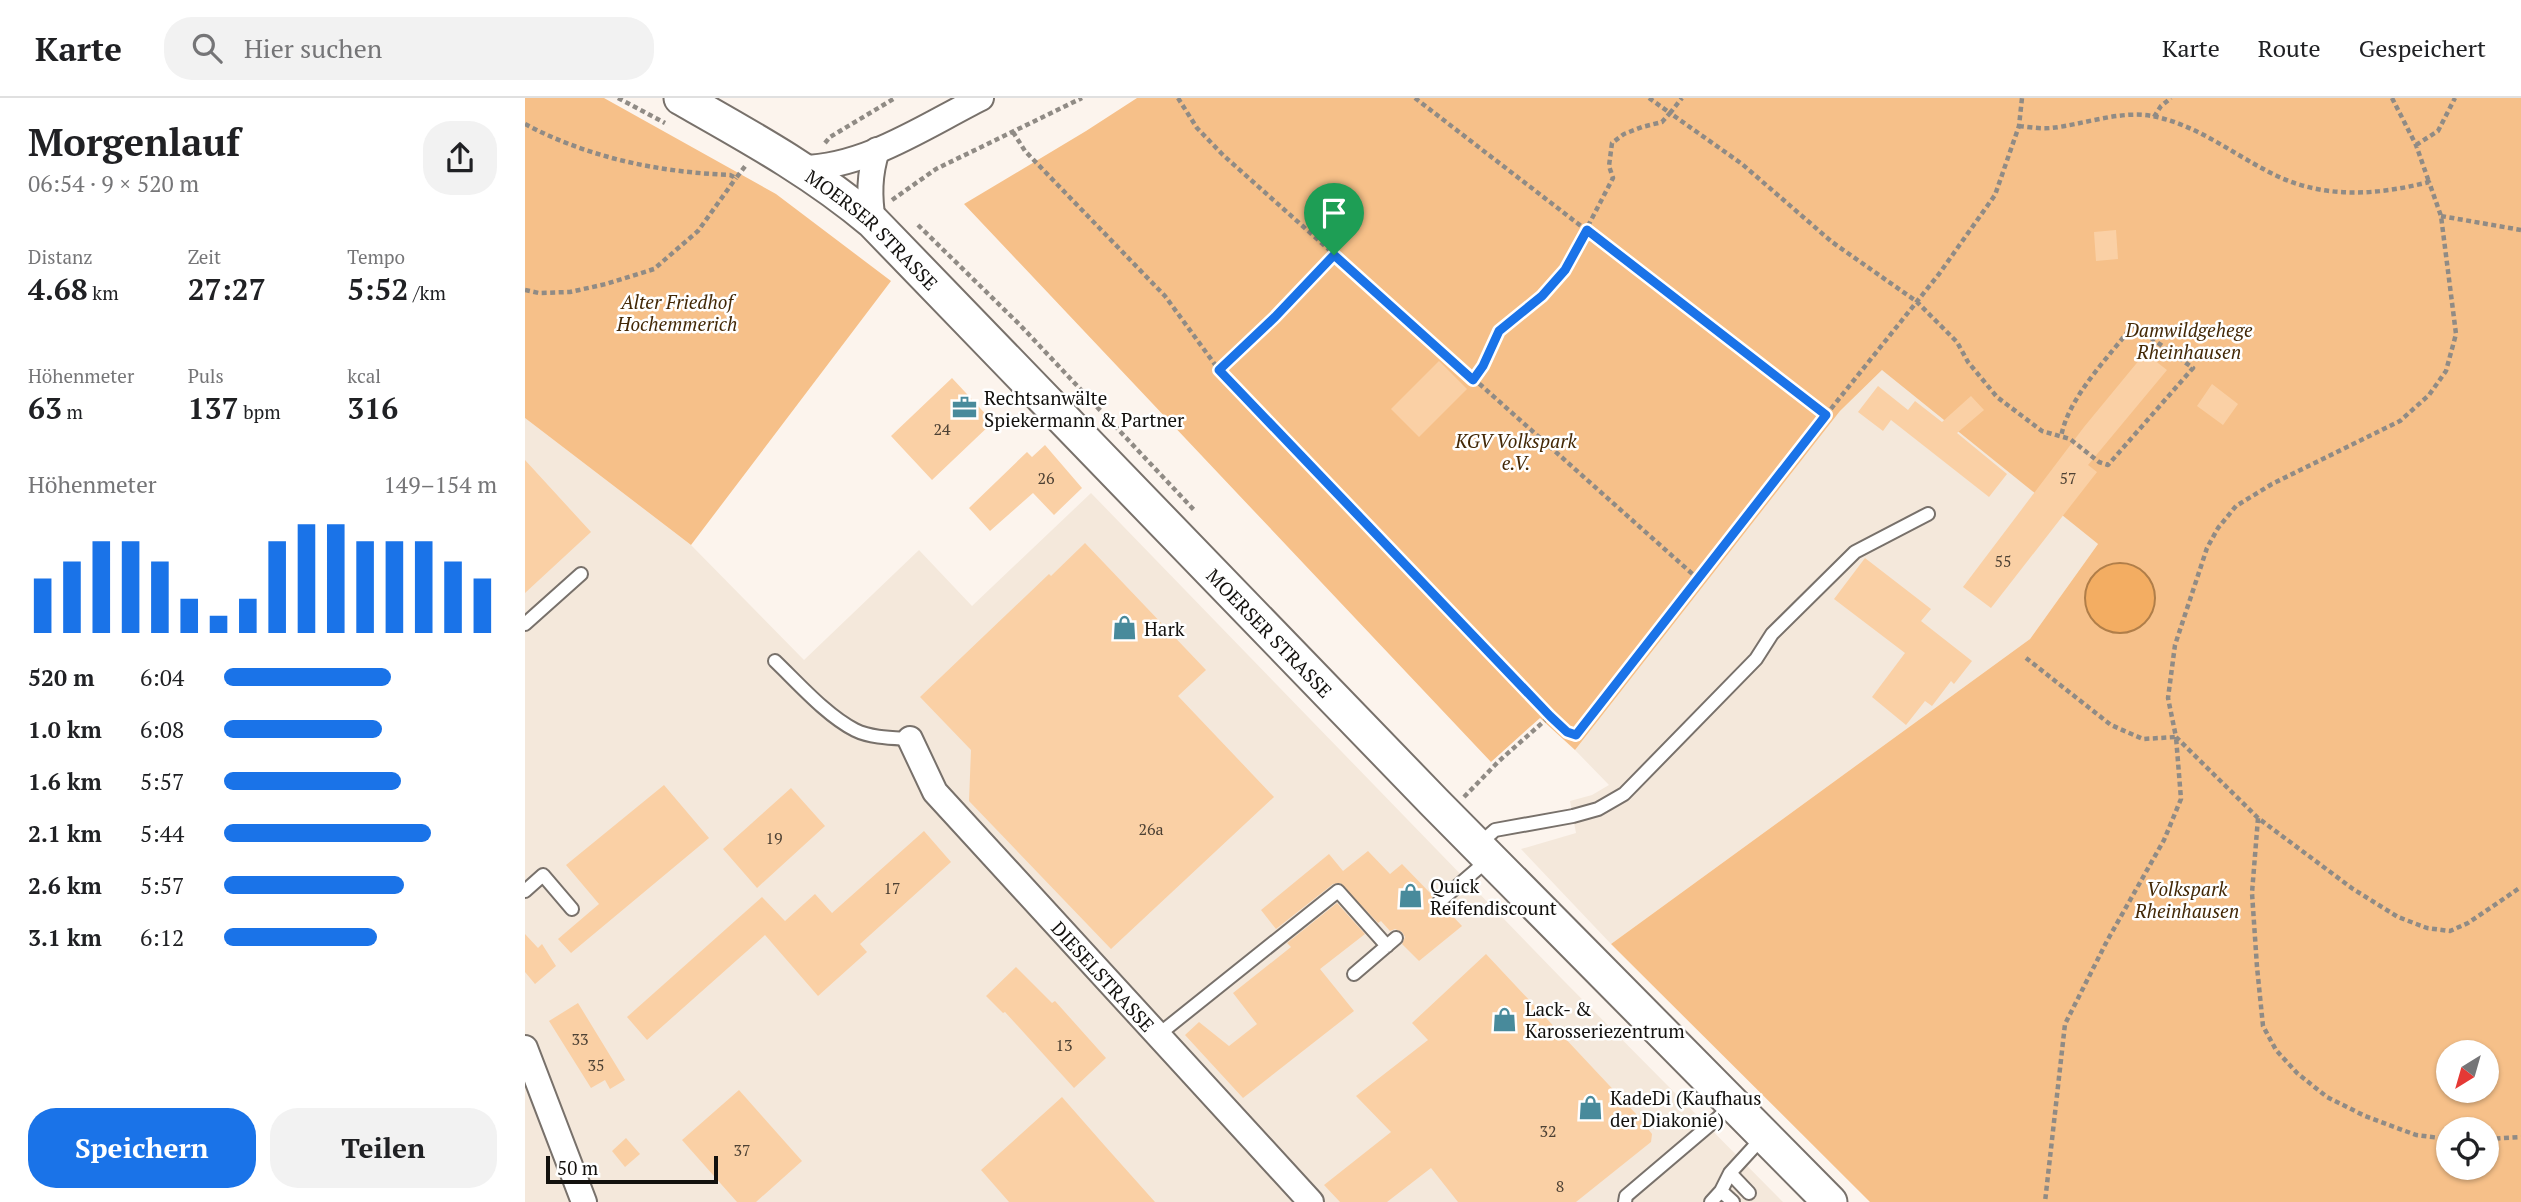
<!DOCTYPE html>
<html lang="de">
<meta charset="utf-8">
<style>
:root{--surface:#fff;--page:#f2f2f2;--text:#202124;--muted:#757577;--line:#e0e0e0;--accent:#1a73e8}
body{margin:0;font-family:"PT Serif",serif;background:var(--page);color:var(--text);height:100vh;display:flex;flex-direction:column;font-size:26px;white-space:nowrap}
*{box-sizing:border-box;margin:0}
p{font-size:23px;color:var(--muted)}
.icon{flex:none;width:38px;height:38px;fill:none;stroke:currentColor;stroke-width:2;stroke-linecap:round;stroke-linejoin:round}
.map{position:relative;flex:1;overflow:hidden}
.drawer{display:flex;flex-direction:column;background:var(--surface);width:525px}
.drawer>*{flex:none}
.needle{width:46px;rotate:217deg}
.controls{position:absolute;left:1911px;top:942px;display:grid;gap:14px}
.controls a{display:grid;place-items:center;width:63px;height:63px;border-radius:50%;background:var(--surface);box-shadow:0 2px 5px #0004;font-size:35px}
.scale{position:absolute;left:21px;bottom:18px;width:172px;box-sizing:border-box;padding-left:7px;border:4px solid #13110e;border-top:0;font-size:19px;line-height:24px;white-space:nowrap;color:#13110e;-webkit-text-stroke:5px #fff;paint-order:stroke}
.pin{position:absolute;display:grid;place-items:center;width:60px;height:60px;color:#fff;margin:-72px -30px;border-radius:50% 50% 50% 0;rotate:-45deg;box-shadow:0 0 7px #0007}
.pin .icon{rotate:45deg}
.round{display:grid;place-items:center;flex:none;width:74px;height:74px;border-radius:28px;background:var(--page)}
.overview{display:flex;align-items:center;justify-content:space-between;height:119px;padding:0 28px}
h1{font-size:38px;font-weight:700;line-height:52px}
.figures{display:grid;grid-template-columns:repeat(3,1fr);gap:10px;height:119px;padding:7px 28px}
.figures div{display:grid;align-content:center}
.figures b{font-size:30px;font-weight:700}
.figures small{font-size:19px;font-weight:400}
.figures p{font-size:19px}
.chart{height:196px;padding:14px 28px}
.chart p{display:flex;justify-content:space-between}
.chart svg{width:100%;height:126px;margin-top:7px;stroke:var(--accent);stroke-width:6}
.action{display:flex;gap:14px;margin-top:auto;padding:14px 28px}
.action a{flex:1;height:80px;border-radius:28px;background:var(--accent);color:#fff;font-size:28px;font-weight:700;line-height:80px;text-align:center}
.action a+a{background:var(--page);color:var(--text)}
ul{padding:0 28px;list-style:none;font-size:23px}
li{display:grid;grid-template-columns:112px 84px 1fr;align-items:center;height:52px}
li i{height:18px;border-radius:9px;background:var(--accent)}
header{display:flex;align-items:center;gap:42px;box-sizing:border-box;height:98px;padding:0 35px;background:var(--surface);border-bottom:2px solid var(--line)}
header strong{font-size:33px}
nav{display:flex;gap:38px;margin-inline-start:auto;font-size:24px}
.search{width:490px;height:63px;background:var(--page);display:flex;align-items:center;gap:18px;box-sizing:border-box;padding:0 24px;border-radius:28px;color:var(--muted);font-size:26px}
main{display:flex;flex:1;min-height:0}
.map>svg:first-child{display:block}
</style>
<header>
<strong>Karte</strong>
<div class="search"><svg class="icon" aria-label="search" viewBox="0 0 24 24"><circle cx="10" cy="10" r="6"/><path d="M15 15l6 6"/></svg>Hier suchen</div>
<nav><a>Karte</a><a>Route</a><a>Gespeichert</a></nav>
</header>
<main>
<section class="drawer">
<div class="overview"><div><h1>Morgenlauf</h1><p>06:54 · 9 × 520 m</p></div><a class="round"><svg class="icon" aria-label="share" viewBox="0 0 24 24"><path d="M12 15V3M7 8l5-5 5 5M5 13v7h14v-7"/></svg></a></div>
<div class="figures">
<div><p>Distanz</p><b>4.68<small> km</small></b></div>
<div><p>Zeit</p><b>27:27</b></div>
<div><p>Tempo</p><b>5:52<small> /km</small></b></div>
</div>
<div class="figures">
<div><p>Höhenmeter</p><b>63<small> m</small></b></div>
<div><p>Puls</p><b>137<small> bpm</small></b></div>
<div><p>kcal</p><b>316</b></div>
</div>
<div class="chart"><p><span>Höhenmeter</span>149–154 m</p>
<svg viewBox="0 0 160 44" preserveAspectRatio="none"><path d="M5 44V25M15 44V19M25 44V12M35 44V12M45 44V19M55 44V32M65 44V38M75 44V32M85 44V12M95 44V6M105 44V6M115 44V12M125 44V12M135 44V12M145 44V19M155 44V25"/></svg>
</div>
<ul>
<li><b>520 m</b>6:04<i style="width:61%"></i></li>
<li><b>1.0 km</b>6:08<i style="width:58%"></i></li>
<li><b>1.6 km</b>5:57<i style="width:65%"></i></li>
<li><b>2.1 km</b>5:44<i style="width:76%"></i></li>
<li><b>2.6 km</b>5:57<i style="width:66%"></i></li>
<li><b>3.1 km</b>6:12<i style="width:56%"></i></li>
</ul>
<div class="action"><a>Speichern</a><a>Teilen</a></div>
</section>
<div class="map">
<svg width="1996" height="1104" viewBox="0 0 1996 1104">
<rect width="100%" height="100%" fill="#fcf4ed"/>
<path fill="#f4e8db" d="M1358 271 1573 446 1505 541 1086 846 996 751 1051 735 1045 703 1067 697 1084 687 1050 652 1315 313Z
M0 320 166 447 279 562 394 452 447 508 566 395 1039 883 1258 1104H0Z"/>
<path fill="#f6c089" fill-rule="evenodd" d="M0 0H79L251 96 366 183 166 447 0 320Z
M612 0H1996V1104H1345L1086 846 1505 541 1573 446 1357 272 1315 313 1050 652 1015 620 966 664 439 106 561 33ZM1923 954H1962V992H1923ZM1923 1031H1962V1069H1923Z"/>
<path fill="#f3ad62" stroke="#b07e49" stroke-width="2" d="M1560 500a35 35 0 1 1 70 0a35 35 0 1 1-70 0Z"/>
<path fill="#fad0a5" d="M1591 132 1593 161 1571 163 1569 134Z
M1620 255 1642 272 1563 367 1572 374 1466 510 1438 489 1559 329Z
M914 263 942 291 894 339 866 311Z
M427 280 468 324 407 382 366 338Z
M1687 286 1713 306 1698 327 1672 308Z
M1353 288 1383 312 1390 303 1417 324 1446 298 1459 312 1432 335 1482 376 1464 399 1366 322 1358 333 1333 314Z
M520 347 557 390 529 417 508 395 465 433 444 410 502 354 507 359Z
M0 362 66 434 0 495Z
M560 445 681 572 653 598 749 699 586 851 444 703 446 652 395 599 524 476 526 478Z
M1340 460 1406 511 1396 523 1447 563 1429 586 1426 583 1407 608 1400 603 1381 627 1347 599 1380 555 1309 501Z
M139 687 184 740 46 855 33 841 74 806 41 767Z
M266 690 300 728 232 790 198 751Z
M399 733 426 764 335 846 342 854 293 898 240 837 122 942 102 919 237 799 260 823 290 796 307 815Z
M843 753 865 776 877 766 908 798 905 805 908 810 915 813 920 810 937 828 894 863 877 846 880 839 877 834 870 831 865 833 856 823 853 825 815 785 808 786 751 831 736 812 804 756 818 773Z
M812 805 840 836 795 871 829 913 718 1000 660 937 674 924 704 948 732 926 708 895 766 849 762 845Z
M0 836 13 850 17 846 31 868 10 886 0 874Z
M961 856 1113 1018 1127 1036 1126 1044 1051 1104H933L906 1070 862 1104H815L799 1087 866 1034 831 998 903 942 887 925Z
M491 869 527 905 530 903 581 960 549 990 480 914 478 915 461 898Z
M53 905 100 982 85 991 80 982 66 990 24 923Z
M214 992 277 1063 231 1104H212L157 1042Z
M537 999 580 1048 630 1104H484L456 1072Z
M101 1040 115 1056 100 1069 87 1053Z"/>
<g fill="none" stroke-linecap="round" stroke-linejoin="round">
<defs>
<path id="lane" d="M0 526 56 476
M250 563C273 585 302 618 330 632 346 640 368 640 385 641
M953 747 970 732 1048 718 1073 711 1099 696 1231 561 1247 536 1330 454 1403 416
M0 793 18 777 47 811
M914 804 964 761
M829 876 871 840
M633 937 813 793 862 848
M1205 1075 1224 1095
M1100 1104 1101 1098 1207 1008
M1186 1104 1196 1093
M1208 1104 1196 1093 1205 1075 1238 1039"/>
<g id="street">
<path d="M277 70C341 69 400 28 456 0"/>
<path d="M348 124C344 98 344 77 352 52"/>
<path id="s1" d="M385 641 410 694 786 1104"/>
<path d="M0 950 59 1104"/>
</g>
<g id="secondary">
<path id="s2" d="M156 0C223 38 289 74 348 124L909 704 1305 1104"/>
</g>
</defs>
<use href="#lane" stroke="#78716b" stroke-width="16"/>
<use href="#street" stroke="#78716b" stroke-width="28"/>
<use href="#secondary" stroke="#78716b" stroke-width="37"/>
<path stroke="#908b85" stroke-width="4.5" stroke-dasharray="5 3.5" stroke-linecap="butt" d="M93 0 140 25
M653 0 672 30 698 57 1172 480
M890 0 1301 317 1414 176 1470 97 1494 28 1497 0
M1124 0 1145 15 1157 0
M1867 0 1891 47 1904 84
M1629 19 1636 8 1646 0
M0 26C64 60 133 74 205 77L211 80 221 67
M1494 28C1504 29 1515 31 1526 30 1556 27 1596 12 1627 18 1674 27 1710 58 1752 78 1801 101 1853 97 1904 84L1916 118 1931 236 1921 273 1904 297 1875 323 1747 386 1711 408 1693 430 1682 450 1650 547 1643 600 1651 639 1733 720 1828 791 1873 819 1902 830 1925 833 1943 825 1996 789
M488 34 500 53 640 198 694 272 1042 634 1051 637 1301 317
M300 45 305 39 370 0
M1891 47 1913 33 1930 0
M367 102 411 71 557 0
M1916 118 1996 132
M393 127 495 227 669 412
M0 192 14 195 45 194 81 186 129 171 173 133 211 80
M694 272 750 219 809 157
M948 282 958 268 974 233 1017 198 1040 172 1088 80 1084 68 1087 45 1099 36 1117 29 1137 24 1145 15 1217 66 1307 144 1391 203 1432 244 1443 264 1472 299 1517 333 1545 341 1574 364 1583 367 1668 270 1608 227C1585 258 1543 299 1536 339
M1501 560 1586 627 1618 641 1651 639 1656 701 1639 742 1582 843 1540 926 1520 1104
M939 699 974 663 1025 618
M1733 720 1727 795 1732 869 1738 928 1751 952 1772 975 1802 999 1840 1018 1891 1037 1923 1041
M1962 1041 1996 1039"/>
<use href="#lane" stroke="#fff" stroke-width="12"/>
<use href="#street" stroke="#fff" stroke-width="24"/>
<use href="#secondary" stroke="#fff" stroke-width="33"/>
</g>
<g fill="none" stroke-linecap="round" stroke-linejoin="round">
<defs>
<path id="route" d="M1062 132 1301 317 1051 637 1042 634 1025 618 694 272 750 219 809 157 948 282 958 268 974 233 1017 198 1040 172Z"/>
</defs>
<use href="#route" stroke="#fff" stroke-width="14"/>
<use href="#route" stroke="#1a73e8" stroke-width="9"/>
</g>
<defs>
<symbol id="office-bare" viewBox="-9 -9 18 18"><path d="M-6-3h4V-5.5h4V-3h4V5H-6ZM-1-4.5V-3h2v-1.5ZM-6 0V1H6V0Z" fill="#488a9b" stroke="#fff" stroke-width="2.5" paint-order="stroke"/></symbol>
<symbol id="shop-bare" viewBox="-9 -9 18 18"><path d="M-5-2.5h2.3a2.7 3.5 0 0 1 5.4 0H5L5.5 6h-11ZM-1.5-2.5h3a1.5 2.3 0 0 0-3 0Z" fill="#488a9b" stroke="#fff" stroke-width="2.5" paint-order="stroke"/></symbol>
</defs>
<g fill-rule="evenodd">
<use href="#office-bare" x="422" y="292" width="35" height="35"/>
<use href="#shop-bare" x="582" y="512" width="35" height="35"/>
<use href="#shop-bare" x="868" y="780" width="35" height="35"/>
<use href="#shop-bare" x="962" y="904" width="35" height="35"/>
<use href="#shop-bare" x="1048" y="992" width="35" height="35"/>
</g>
<g text-anchor="middle" dominant-baseline="central" stroke-width="5" stroke-linejoin="round" paint-order="stroke">
<g font-size="16" fill="#4d4134">
<text x="417" y="331">24</text>
<text x="521" y="380">26</text>
<text x="1543" y="380">57</text>
<text x="1478" y="463">55</text>
<text x="626" y="731">26a</text>
<text x="249" y="740">19</text>
<text x="367" y="790">17</text>
<text x="55" y="941">33</text>
<text x="539" y="947">13</text>
<text x="71" y="967">35</text>
<text x="1023" y="1033">32</text>
<text x="217" y="1052">37</text>
<text x="1035" y="1088">8</text>
</g>
<g font-size="19" fill="#13110e" stroke="#fff">
<text stroke="none"><textPath href="#s2" startOffset="233">MOERSER STRASSE</textPath></text>
<text stroke="none"><textPath href="#s2" startOffset="800">MOERSER STRASSE</textPath></text>
<text stroke="none"><textPath href="#s1" startOffset="308">DIESELSTRASSE</textPath></text>
</g>
<g font-size="19" font-style="italic" fill="#432806" stroke="#fff">
<text x="152" y="203">Alter Friedhof<tspan x="152" dy="22">Hochemmerich</tspan></text>
<text x="1664" y="231">Damwildgehege<tspan x="1664" dy="22">Rheinhausen</tspan></text>
<text x="991" y="342">KGV Volkspark<tspan x="991" dy="22">e.V.</tspan></text>
<text x="1662" y="790">Volkspark<tspan x="1662" dy="22">Rheinhausen</tspan></text>
</g>
<g font-size="19" fill="#13110e" stroke="#fff" text-anchor="start">
<text x="459" y="299">Rechtsanwälte<tspan x="459" dy="22">Spiekermann &amp; Partner</tspan></text>
<text x="619" y="530">Hark</text>
<text x="905" y="787">Quick<tspan x="905" dy="22">Reifendiscount</tspan></text>
<text x="1000" y="910">Lack- &amp;<tspan x="1000" dy="22">Karosseriezentrum</tspan></text>
<text x="1085" y="999">KadeDi (Kaufhaus<tspan x="1085" dy="22">der Diakonie)</tspan></text>
</g>
</g>
</svg>
<div class="controls">
<a><svg class="needle" viewBox="-14 -14 28 28"><path d="M0-13l5 13h-10z" fill="#e53935"/><path d="M0 13l5-13h-10z" fill="#757577"/></svg></a>
<a><svg class="icon" aria-label="locate" viewBox="0 0 24 24"><circle cx="12" cy="12" r="6"/><path d="M12 2v4M12 18v4M2 12h4M18 12h4"/></svg></a>
</div>
<div class="scale">50 m</div>
<div class="pin" style="left:809px;top:157px;background:#1e9e55"><svg class="icon" aria-label="arrive" viewBox="0 0 24 24"><path d="M6 21V4h12l-3 4 3 4H6"/></svg></div>
</div>
</main>
